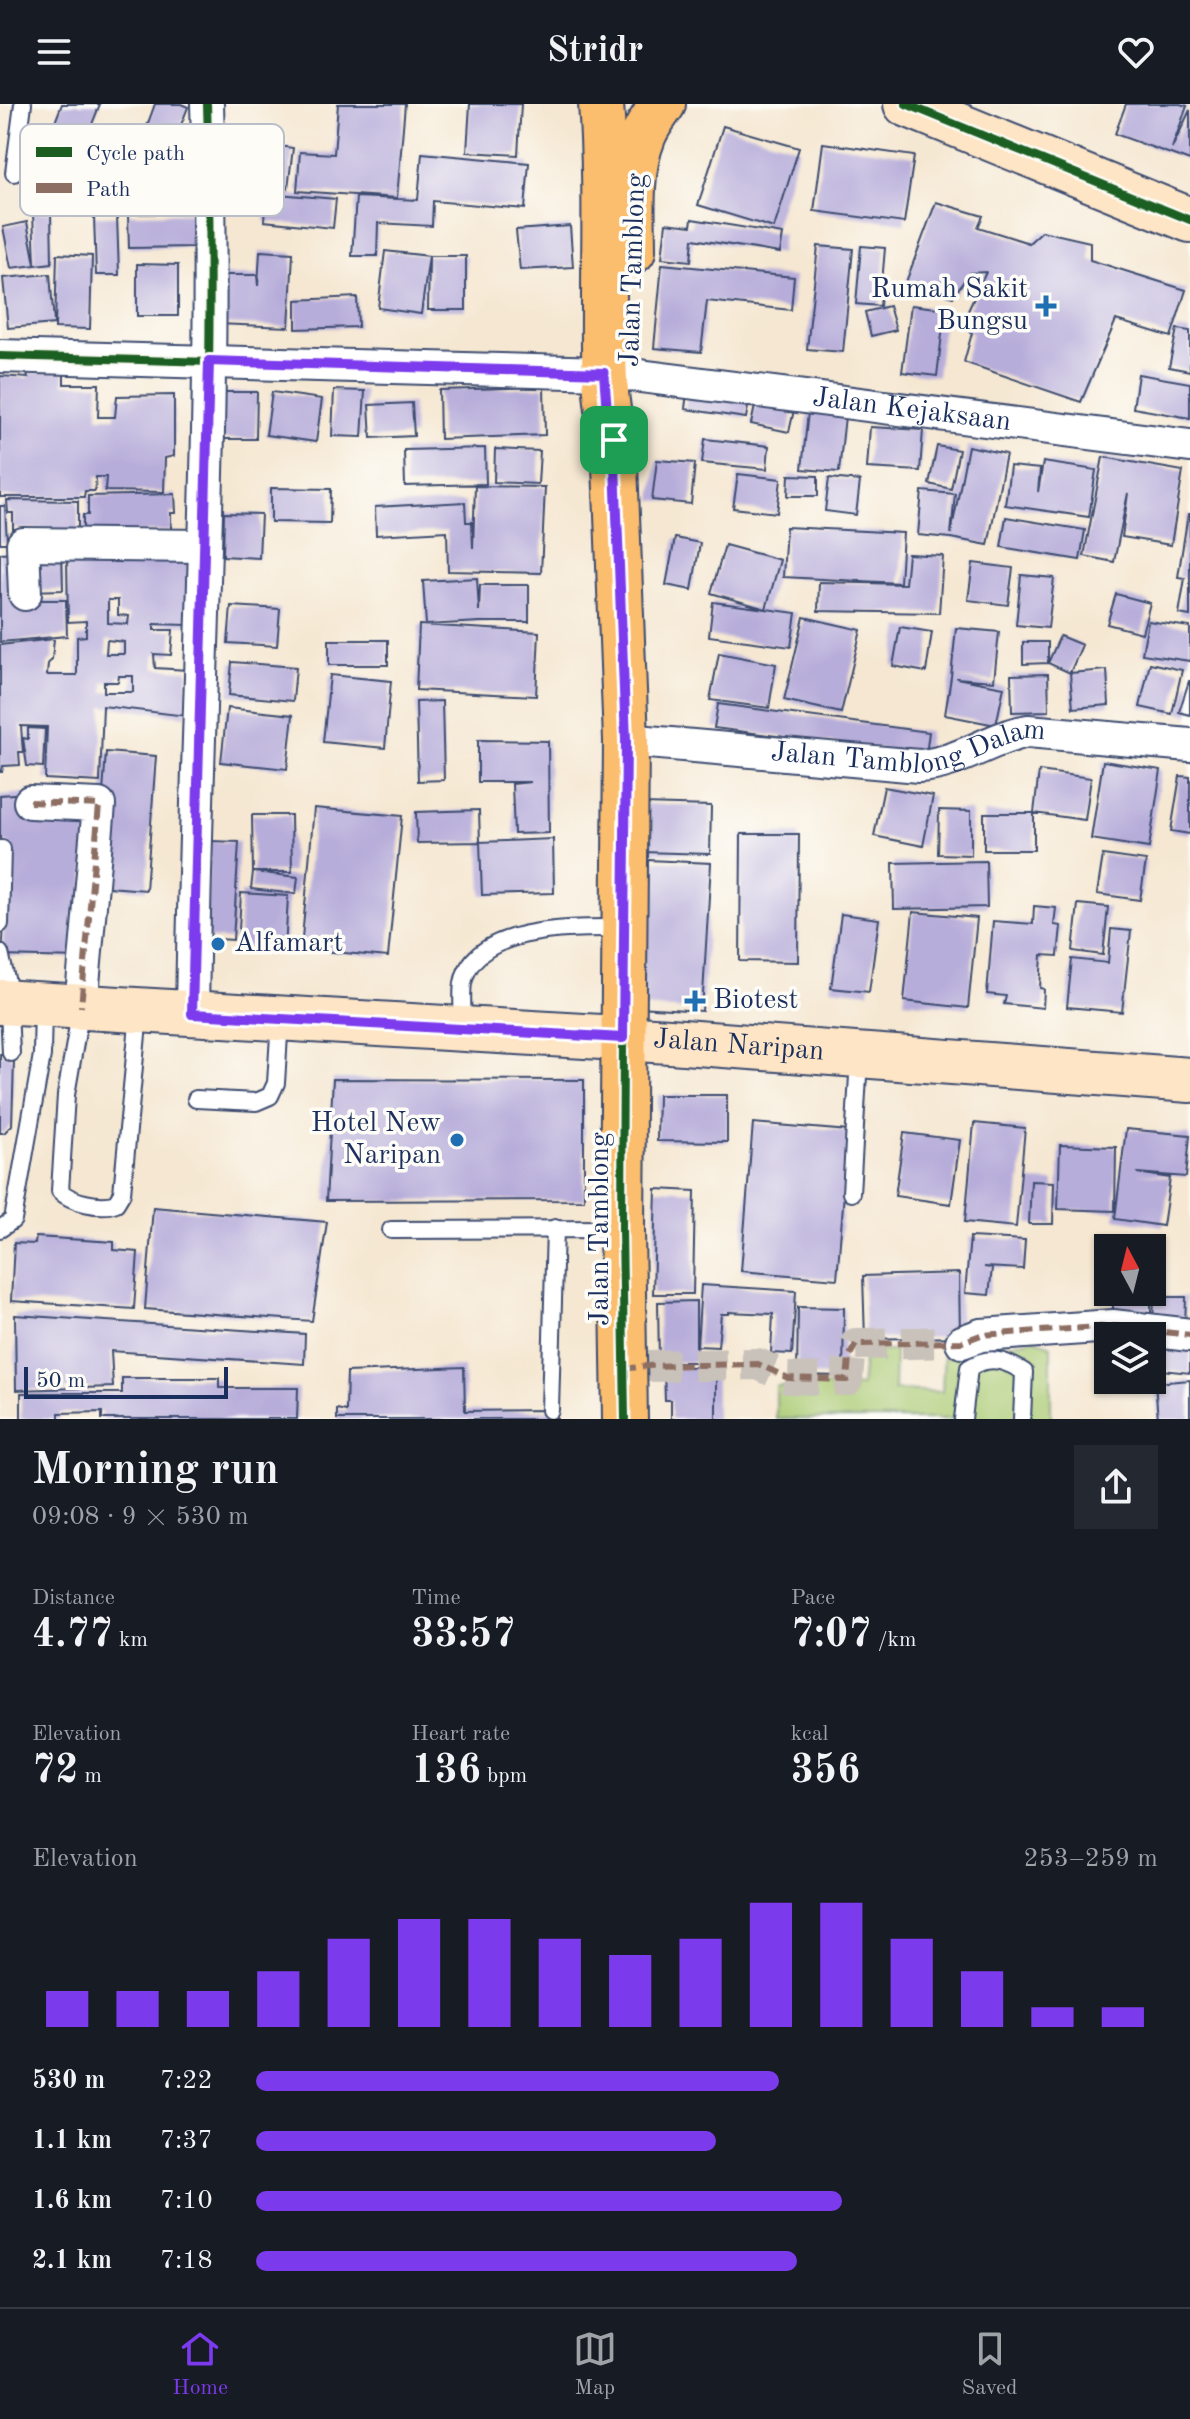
<!DOCTYPE html>
<meta charset="utf-8">
<style>
:root{--surface:#171b24;--page:#242831;--text:#f1f3f6;--muted:#9ea1a6;--line:#363941;--accent:#7c3aed}
body{margin:0;font-family:"Old Standard TT",serif;background:var(--page);color:var(--text);height:100vh;display:flex;flex-direction:column;font-size:30px;white-space:nowrap}
*{box-sizing:border-box;margin:0}
p{font-size:26px;color:var(--muted)}
.icon{flex:none;width:44px;height:44px;fill:none;stroke:currentColor;stroke-width:2;stroke-linecap:round;stroke-linejoin:round}
.map{position:relative;height:1315px;overflow:hidden}
.side{display:flex;flex-direction:column;background:var(--surface);flex:1}
.side>*{flex:none}
.needle{width:52px;rotate:353deg}
.fabs{position:absolute;left:1094px;top:1130px;display:grid;gap:16px}
.fabs a{display:grid;place-items:center;width:72px;height:72px;border-radius:0px;background:var(--surface);box-shadow:0 2px 6px #0004;font-size:40px}
.scale{position:absolute;left:24px;bottom:20px;width:204px;box-sizing:border-box;padding-left:8px;border:4px solid #1b2f5e;border-top:0;font-size:22px;line-height:28px;white-space:nowrap;color:#1b2f5e;-webkit-text-stroke:6px #fdfcf7;paint-order:stroke}
.pin{position:absolute;display:grid;place-items:center;width:68px;height:68px;color:#fff;margin:-34px;border-radius:16px;box-shadow:0 4px 12px #0006}
.round{display:grid;place-items:center;flex:none;width:84px;height:84px;border-radius:0px;background:var(--page)}
.overview{display:flex;align-items:center;justify-content:space-between;height:136px;padding:0 32px}
h1{font-size:44px;font-weight:800;line-height:60px}
.metrics{display:grid;grid-template-columns:repeat(3,1fr);gap:12px;height:136px;padding:8px 32px}
.metrics div{display:grid;align-content:center}
.metrics b{font-size:40px;font-weight:800}
.metrics small{font-size:22px;font-weight:400}
.metrics p{font-size:22px}
.chart{height:224px;padding:16px 32px}
.chart p{display:flex;justify-content:space-between}
.chart svg{width:100%;height:144px;margin-top:8px;stroke:var(--accent);stroke-width:6}
ul{padding:0 32px;list-style:none;font-size:26px}
li{display:grid;grid-template-columns:128px 96px 1fr;align-items:center;height:60px}
li i{height:20px;border-radius:10px;background:var(--accent)}
header{display:flex;justify-content:space-between;align-items:center;height:104px;padding:0 32px;background:var(--surface);font-size:36px;font-weight:800}
.tabs{display:flex;justify-content:space-around;align-items:center;height:112px;border-top:2px solid var(--line);background:var(--surface);font-size:22px;color:var(--muted)}
.tabs a{display:grid;justify-items:center;gap:4px}
.tabs .active{color:var(--accent)}
.map>svg:first-child{display:block}
</style>
<header><svg class="icon" aria-label="menu" viewBox="0 0 24 24"><path d="M4 6h16M4 12h16M4 18h16"/></svg>Stridr<svg class="icon" aria-label="heart" viewBox="0 0 24 24"><path d="M12 20l-8-8c-3-5 5-10 8-4 3-6 11-1 8 4z"/></svg></header>
<div class="map">
<svg width="1190" height="1315" viewBox="0 0 1190 1315">
<rect width="100%" height="100%" fill="#fdfcf7"/>
<filter id="ink" filterUnits="userSpaceOnUse"><feTurbulence type="fractalNoise" baseFrequency=".0125" numOctaves="2"/><feDisplacementMap in="SourceGraphic" scale="16" xChannelSelector="R" yChannelSelector="G"/><feConvolveMatrix kernelMatrix="1 2 1 2 8 2 1 2 1" color-interpolation-filters="sRGB"/></filter>
<filter id="wash" filterUnits="userSpaceOnUse"><feTurbulence type="fractalNoise" baseFrequency=".006" numOctaves="4" result="noise"/><feDisplacementMap in="SourceGraphic" scale="32" xChannelSelector="R" yChannelSelector="G"/><feGaussianBlur stdDeviation="1.8" result="paint"/><feColorMatrix in="noise" values="0 0 0 0 0 0 0 0 0 0 0 0 0 0 0 0 0 1.4 0 .05"/><feComposite in="paint" operator="in"/></filter>
<g filter="url(#wash)">
<rect width="100%" height="100%" fill="#f5e7d1"/>
<path fill="#aaca73" stroke="#627c68" stroke-width="2" d="M1036 1235 1051 1242V1315H776V1282H861L865 1247H895L894 1286 942 1288 944 1246 961 1248Z"/>
<g id="blocks">
<path fill="#b7adda" fill-rule="evenodd" d="M62 0H100L71 73 39 60Z
M155 0H181L188 3 172 44 143 33Z
M338 0H405L397 94 297 87 300 48 334 50Z
M470 0H521L518 51 467 48Z
M1126 0H1180L1187 2 1172 44 1190 6V57L1115 30Z
M723 22 799 44 774 124 698 101Z
M258 39 293 44 288 84 252 79Z
M823 39 914 52 904 119 814 107Z
M422 49 529 59 525 105 433 97 432 122 378 119 377 152H352L356 93 418 96Z
M266 89 336 95 333 124 264 117Z
M936 98 983 112 978 123 1029 139 1042 127 1090 138V156L1186 186 1171 233 1116 216 1081 298 964 258 972 229 961 222 986 168 969 169 953 193 906 178Z
M51 108 52 159 11 164 3 123 27 118 35 160 33 109Z
M192 109 193 143 129 144 128 110Z
M94 112H117L119 171H96Z
M692 115 783 130 780 149 693 135 691 157 662 154 666 119 691 122Z
M570 122 573 163 520 166 516 126Z
M818 142 853 145 843 248 807 245Z
M861 142 885 144 880 202 856 200Z
M260 147 293 149 289 223 218 220 219 171H257L258 182Z
M385 147 429 152 421 210 378 204Z
M57 150 92 152 90 225 55 224Z
M429 152H466V206H428Z
M137 160 178 161V212H137Z
M662 160 794 173 791 206 707 197 701 248 654 244Z
M50 170 54 220 8 224 3 174Z
M357 193 358 223 296 225V196Z
M911 201 945 205 937 272 902 268Z
M889 202 896 226 871 232 865 208Z
M1177 225 1190 227V267L1169 263Z
M64 268V280H99L98 313H115L117 292 174 291V352L165 354 164 388 105 387 106 373H96L95 387H85L84 393H0V272L28 274 27 269Z
M1138 270 1190 279V314L1133 304Z
M544 283 545 331 440 335 439 286Z
M334 286 365 287 362 333 332 332Z
M218 288H257L256 335H218Z
M272 288 322 295 316 338 266 331Z
M687 288 749 297 746 314 685 305Z
M757 293 795 302 789 328 751 320Z
M412 299 414 332 371 334 369 301Z
M808 308 845 312 839 368 802 365Z
M870 323 923 326 920 367 867 364Z
M705 335 769 342 767 365 702 359Z
M937 342 959 346 951 385 929 380Z
M968 342 1006 350 988 441 951 434 918 431 922 387 955 390 951 430Z
M485 344 486 380 405 382 404 346Z
M495 345 540 347 538 380 494 378Z
M1103 353 1183 367 1171 441 1122 433 1128 389 1114 458 1084 452Z
M657 356 695 359 691 400 652 396Z
M1043 358 1096 366 1089 413 1005 401 1010 362 1040 365 1038 388Z
M738 370 781 375 777 409 733 404Z
M789 371 818 372V392H788Z
M829 374 860 377 856 411 825 407Z
M475 382 545 383 541 469 448 467 447 427 376 431 375 403 465 398 466 418H472L473 444Z
M271 384 331 385 330 419 271 418Z
M175 390 176 409H171V427L83 430V411H88V392Z
M7 396 78 397V429L42 425H13V409H8Z
M0 402H5L7 439H0Z
M224 409 261 410 259 454 223 452Z
M1188 410H1190V512L1179 510 1185 474 1178 473Z
M1006 413 1085 426 1080 456 1001 443Z
M786 423 903 429 900 479 783 473Z
M675 434 700 439 692 486 666 481Z
M725 441 780 456 766 505 711 489Z
M62 447 63 486 29 487 27 456Z
M16 448 9 491 15 490 26 496H66L67 532 0 538V449Z
M189 448 187 521 154 520V526H173L171 551 154 550 155 564 188 566 186 612 103 602 100 678 45 675 47 623 21 622 23 648H19L20 661 3 662 2 668H0V541L54 535 52 555 48 560 47 571H77V533L86 532V517L68 518 67 453ZM108 496H118V511L129 512 128 520 108 519ZM107 536 124 538V550H106ZM119 572H133V588H104V578H118Z
M908 450 943 452 939 509 818 507 819 478 905 480Z
M973 459 1013 464 1008 501 968 496Z
M1021 471 1054 474 1048 524 1016 521Z
M477 474 479 507 480 481H529V518H480L426 521 423 477Z
M1116 490 1150 499 1142 529 1107 520Z
M713 498 796 509 791 543 709 532Z
M231 502 280 505 277 542 228 539Z
M804 513 861 526 841 609 784 596Z
M1148 517 1190 523V557L1142 550Z
M419 521 539 528 536 592 416 586Z
M900 523 932 528 926 568 893 562Z
M956 524 999 528 994 577 956 574 1004 583 996 621 945 611 951 573Z
M1060 532 1082 541 1070 569 1048 559Z
M329 536H388V561H329Z
M1023 538H1048V559L1023 560Z
M719 549 776 560 769 604 710 596Z
M232 558 296 563 293 597 229 591Z
M1150 559 1182 566 1172 610 1140 603Z
M1107 566 1109 601 1073 604 1070 569Z
M1048 570 1049 607 1012 608 1011 571Z
M330 571 391 577 385 644 323 638Z
M1189 577H1190V611L1179 608Z
M442 597 444 676 418 677 416 598Z
M718 600 929 628 926 651 714 624Z
M227 604 293 611 287 665 221 658Z
M28 624 45 625 43 663 27 662 23 634 28 635Z
M478 636 548 637 549 729 514 730 512 680 531 678H478Z
M106 648 156 652 146 786 96 782Z
M1103 657 1161 666 1149 744 1091 735Z
M1039 667 1091 674 1085 716 1034 709Z
M1180 672 1190 673V730L1171 727Z
M884 683 933 692 923 742 874 732Z
M27 689 88 714 80 854 2 852 9 739 0 738V691Z
M643 700 711 702 710 750 642 748Z
M314 704 402 712 388 853 301 845Z
M479 706 480 738 553 735 554 789 482 791 480 738 417 739 416 708Z
M939 706 971 707V751L938 750Z
M984 709H1034V746H984Z
M252 711H291L292 768H253Z
M741 730H799L798 858 740 857Z
M210 737 239 738 233 836 204 834Z
M1103 751 1146 757 1140 796 1097 790Z
M648 756 711 759 702 907 639 903Z
M986 757 987 803 894 805 893 759Z
M253 768 298 773 296 790 251 785Z
M241 789 288 792 285 847 238 844Z
M1078 800 1108 803 1103 851 1073 847Z
M1034 802 1056 804 1054 821 1061 822 1058 852 1042 851 1040 884 1044 885 1043 904 1004 900 1006 892 987 890 993 817 1033 820Z
M913 808 977 814 968 904 904 897Z
M841 810 879 815 869 888 831 884Z
M1111 825 1131 827 1122 908 1067 903 1072 855 1108 859Z
M0 950H8L14 957 12 1021 4 1029H0Z
M333 975 584 976V1096L326 1097Z
M658 991H727V1038L657 1037Z
M753 1019 849 1027 837 1175 741 1167Z
M974 1019 1025 1024 1016 1123 965 1118Z
M1126 1025 1190 1031 1186 1073 1137 1069 1170 1074 1163 1122 1115 1115Z
M904 1029 960 1036 951 1100 895 1092Z
M1060 1041 1116 1043 1115 1107 1058 1105Z
M1031 1077 1054 1078 1053 1120H1029Z
M656 1085 695 1087 693 1190H653Z
M153 1103 327 1118 312 1217 145 1205Z
M36 1133 114 1138V1146L138 1148 134 1205 11 1197 14 1139 35 1140Z
M970 1133 1025 1136 1023 1165 984 1163 992 1164 989 1191 965 1189Z
M1113 1135H1151V1144H1113Z
M959 1169 960 1233 865 1235 863 1172Z
M701 1181 796 1187 792 1250 771 1249 773 1210 729 1208V1210H721L718 1243 697 1242Z
M1113 1188H1151V1219H1113Z
M1154 1193H1186L1185 1223 1153 1222Z
M696 1197V1258H659L658 1198Z
M798 1203 844 1204 843 1272 797 1271Z
M15 1211 305 1230 304 1260 111 1247 113 1283 16 1286Z
M1152 1231 1190 1236V1269L1152 1265Z
M464 1263 465 1307 550 1306 557 1307V1315H337V1305L346 1307 347 1268Z
M664 1263H716V1315H671V1296H665Z
M122 1274H219V1284H298L297 1315H102V1308L59 1309V1315H21V1289H122Z
M1190 1276V1315H1158L1155 1279Z"/>
</g>
</g>
<g filter="url(#ink)">
<use href="#blocks" fill-opacity="0" stroke="#3c4b6f" stroke-width="2"/>
<g fill="none" stroke-linecap="round" stroke-linejoin="round">
<path stroke="#c9c2ba" stroke-width="32" stroke-dasharray="32 16" stroke-linecap="butt" d="M646 1262 758 1260 788 1274 847 1276 849 1253 856 1240 962 1238"/>
<defs>
<path id="lane" d="M14 69 23 0
M0 745H2L0 820
M0 849 8 883 11 949
M81 904 66 991 60 1087C71 1098 101 1105 116 1099L122 1089 139 909
M463 923C463 909 461 893 463 879 474 820 578 824 622 824
M196 995 256 998 270 992 276 979 280 915
M851 1089 859 955
M0 1125 13 1116 42 951 43 901
M391 1126 621 1125
M550 1306 555 1124
M963 1315 969 1264C989 1251 1005 1256 1024 1268L1022 1315"/>
<g id="street">
<path d="M0 252 604 269"/>
<path id="s1" d="M632 271 1190 342"/>
<path d="M25 490 23 440 204 442"/>
<path id="s2" d="M626 636 919 662C958 660 990 634 1028 627L1190 641"/>
<path d="M30 698 99 701 81 903"/>
<path d="M192 910C196 607 217 303 207 0"/>
<path d="M962 1238 981 1231 1113 1222 1190 1231"/>
</g>
<g id="secondary">
<path d="M906 0 1190 116"/>
<path id="s3" d="M0 898 670 937 1190 976"/>
</g>
<path id="primary" d="M601 0C606 65 604 131 604 196 604 243 602 289 614 336L626 636 622 1125 625 1315
M633 147C633 110 629 67 643 33 647 21 656 10 663 0"/>
</defs>
<use href="#lane" stroke="#3c4b6f" stroke-width="20"/>
<use href="#street" stroke="#3c4b6f" stroke-width="36"/>
<use href="#secondary" stroke="#3c4b6f" stroke-width="48"/>
<use href="#primary" stroke="#3c4b6f" stroke-width="48"/>
<use href="#lane" stroke="#fff" stroke-width="16"/>
<use href="#street" stroke="#fff" stroke-width="32"/>
<use href="#secondary" stroke="#fde5c5" stroke-width="44"/>
<use href="#primary" stroke="#fbbd6e" stroke-width="44"/>
<path stroke="#8d6e63" stroke-width="6" stroke-dasharray="12 6" stroke-linecap="butt" d="M30 698 99 701 81 903
M624 1265 646 1262 758 1260 788 1274 847 1276 849 1253 856 1240 962 1238 981 1231 1113 1222 1190 1231"/>
<defs>
<path id="cycleway" d="M906 0 1190 116
M0 252 604 269
M192 910C196 607 217 303 207 0
M623 934 622 1125 625 1315"/>
</defs>
<use href="#cycleway" stroke="#fdfcf7" stroke-width="13"/>
<use href="#cycleway" stroke="#1b5e20" stroke-width="8"/>
</g>
</g>
<g fill="none" stroke-linecap="round" stroke-linejoin="round" filter="url(#ink)">
<defs>
<path id="route" d="M209 257 604 269 607 308 614 336 626 636 623 934 192 910Z"/>
</defs>
<use href="#route" stroke="#fff" stroke-width="16"/>
<use href="#route" stroke="#7c3aed" stroke-width="10"/>
</g>
<g fill="#1f6fb2" stroke="#fdfcf7" stroke-width="3">
<path d="M1042 190h8v8h8v8h-8v8h-8v-8h-8v-8h8z"/>
<circle cx="218" cy="840" r="8"/>
<path d="M691 885h8v8h8v8h-8v8h-8v-8h-8v-8h8z"/>
<circle cx="457" cy="1036" r="8"/>
</g>
<g text-anchor="middle" dominant-baseline="central" stroke-width="7" stroke-linejoin="round" paint-order="stroke">
<g font-size="28" fill="#1b2f5e" stroke="#fdfcf7">
<text transform="translate(634 166) rotate(-88)">Jalan Tamblong</text>
<text stroke="none"><textPath href="#s1" startOffset="282">Jalan Kejaksaan</textPath></text>
<text stroke="none"><textPath href="#s2" startOffset="286">Jalan Tamblong Dalam</textPath></text>
<text stroke="none"><textPath href="#s3" startOffset="740">Jalan Naripan</textPath></text>
<text transform="translate(601 1125) rotate(-90)">Jalan Tamblong</text>
</g>
<g font-size="28" fill="#1b2f5e" stroke="#fdfcf7" text-anchor="end">
<text x="1028" y="186">Rumah Sakit<tspan x="1028" dy="32">Bungsu</tspan></text>
<text x="234" y="840" text-anchor="start">Alfamart</text>
<text x="713" y="897" text-anchor="start">Biotest</text>
<text x="441" y="1020">Hotel New<tspan x="441" dy="32">Naripan</tspan></text>
</g>
</g>
<rect x="20" y="20" width="264" height="92" rx="12" fill="#fdfcf7" stroke="#b9bec9" stroke-width="2"/>
<rect x="36" y="43" width="36" height="10" fill="#1b5e20"/>
<rect x="36" y="79" width="36" height="10" fill="#8d6e63"/>
<g font-size="22" fill="#1b2f5e">
<text x="86" y="56">Cycle path</text>
<text x="86" y="92">Path</text>
</g>
</svg>
<div class="fabs">
<a><svg class="needle" viewBox="-14 -14 28 28"><path d="M0-13l5 13h-10z" fill="#e53935"/><path d="M0 13l5-13h-10z" fill="#9ea1a6"/></svg></a>
<a><svg class="icon" aria-label="layers" viewBox="0 0 24 24"><path d="M12 4l9 5-9 5-9-5zM3 14l9 5 9-5"/></svg></a>
</div>
<div class="scale">50 m</div>
<div class="pin" style="left:614px;top:336px;background:#1e9e55"><svg class="icon" aria-label="arrive" viewBox="0 0 24 24"><path d="M6 21V4h12l-3 4 3 4H6"/></svg></div>
</div>
<section class="side">
<div class="overview"><div><h1>Morning run</h1><p>09:08 · 9 × 530 m</p></div><a class="round"><svg class="icon" aria-label="share" viewBox="0 0 24 24"><path d="M12 15V3M7 8l5-5 5 5M5 13v7h14v-7"/></svg></a></div>
<div class="metrics">
<div><p>Distance</p><b>4.77<small> km</small></b></div>
<div><p>Time</p><b>33:57</b></div>
<div><p>Pace</p><b>7:07<small> /km</small></b></div>
</div>
<div class="metrics">
<div><p>Elevation</p><b>72<small> m</small></b></div>
<div><p>Heart rate</p><b>136<small> bpm</small></b></div>
<div><p>kcal</p><b>356</b></div>
</div>
<div class="chart"><p><span>Elevation</span>253–259 m</p>
<svg viewBox="0 0 160 44" preserveAspectRatio="none"><path d="M5 44V33M15 44V33M25 44V33M35 44V27M45 44V17M55 44V11M65 44V11M75 44V17M85 44V22M95 44V17M105 44V6M115 44V6M125 44V17M135 44V27M145 44V38M155 44V38"/></svg>
</div>
<ul>
<li><b>530 m</b>7:22<i style="width:58%"></i></li>
<li><b>1.1 km</b>7:37<i style="width:51%"></i></li>
<li><b>1.6 km</b>7:10<i style="width:65%"></i></li>
<li><b>2.1 km</b>7:18<i style="width:60%"></i></li>
</ul>
</section>
<nav class="tabs">
<a class="active"><svg class="icon" aria-label="home" viewBox="0 0 24 24"><path d="M3 11l9-7 9 7M6 9v11h12V9"/></svg>Home</a>
<a><svg class="icon" aria-label="map" viewBox="0 0 24 24"><path d="M3 6l6-2 6 2 6-2v14l-6 2-6-2-6 2zM9 4v14M15 6v14"/></svg>Map</a>
<a><svg class="icon" aria-label="saved" viewBox="0 0 24 24"><path d="M7 4h10v16l-5-4-5 4z"/></svg>Saved</a>
</nav>
